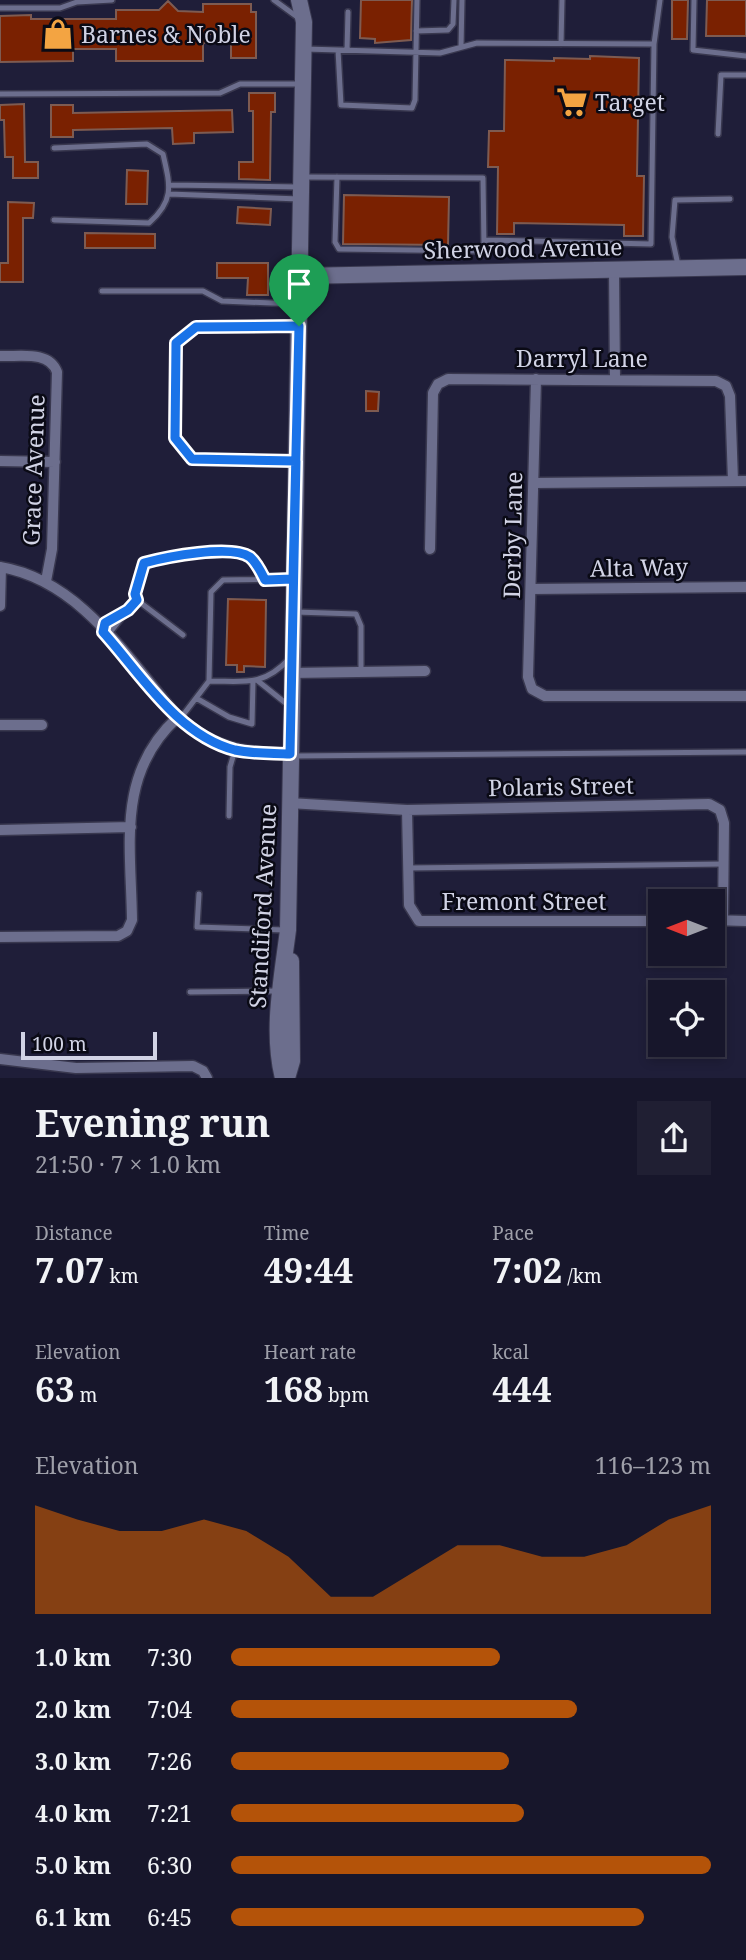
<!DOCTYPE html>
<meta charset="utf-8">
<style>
:root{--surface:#17162b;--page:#201f33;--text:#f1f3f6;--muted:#9e9fa9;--line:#363547;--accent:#b45309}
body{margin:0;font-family:"Noto Serif",serif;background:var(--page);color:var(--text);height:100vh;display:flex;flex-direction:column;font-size:26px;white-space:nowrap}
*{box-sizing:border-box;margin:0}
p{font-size:23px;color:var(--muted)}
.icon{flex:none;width:38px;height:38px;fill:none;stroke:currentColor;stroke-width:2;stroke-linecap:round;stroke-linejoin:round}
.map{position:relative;height:1078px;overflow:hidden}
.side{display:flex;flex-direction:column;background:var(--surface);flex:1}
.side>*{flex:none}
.needle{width:46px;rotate:270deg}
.fabs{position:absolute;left:648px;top:889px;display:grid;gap:14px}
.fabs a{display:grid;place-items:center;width:77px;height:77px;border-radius:0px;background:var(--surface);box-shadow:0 4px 10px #0003,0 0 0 2px var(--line);font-size:35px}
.scale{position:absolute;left:21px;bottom:18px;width:136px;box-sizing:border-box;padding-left:7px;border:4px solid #d1d3e5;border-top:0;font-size:19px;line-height:24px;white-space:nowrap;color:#d1d3e5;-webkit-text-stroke:5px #0a0a15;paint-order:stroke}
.pin{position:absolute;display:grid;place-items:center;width:60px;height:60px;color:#fff;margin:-72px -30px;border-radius:50% 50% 50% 0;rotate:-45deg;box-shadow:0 0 7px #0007}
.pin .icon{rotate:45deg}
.round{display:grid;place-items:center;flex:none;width:74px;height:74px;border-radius:0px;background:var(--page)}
.head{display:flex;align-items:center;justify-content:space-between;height:119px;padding:0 35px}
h1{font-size:38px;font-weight:700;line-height:52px}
.stats{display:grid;grid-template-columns:repeat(3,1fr);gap:10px;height:119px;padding:7px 35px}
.stats div{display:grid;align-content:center}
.stats b{font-size:35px;font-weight:700}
.stats small{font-size:19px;font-weight:400}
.stats p{font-size:19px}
.chart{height:196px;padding:14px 35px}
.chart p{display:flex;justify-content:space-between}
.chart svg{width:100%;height:126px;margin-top:7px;fill:var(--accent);opacity:.7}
ul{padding:0 35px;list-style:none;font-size:23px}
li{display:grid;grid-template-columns:112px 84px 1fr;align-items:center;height:52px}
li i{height:18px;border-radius:9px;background:var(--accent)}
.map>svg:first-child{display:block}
</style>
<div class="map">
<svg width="746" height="1078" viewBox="0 0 746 1078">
<rect width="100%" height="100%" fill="#1f1e39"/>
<path fill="#7a2101" stroke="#7e5b51" stroke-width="2" d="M361 0H412L411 40 375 43V39L360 38Z
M672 0H688L687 39H672Z
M707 0H746V36H706Z
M168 1 178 11 203 12V4H251V12H256V58H231V34H204L208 40 203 44V61H116V49H73V61L0 62V16L31 15V19H116V10H159Z
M590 56 639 58 637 176H644L643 236H624V225L514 223V234H497L498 167H488L489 131H504L505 60 554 61V58L590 59Z
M249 93H275V112H271L270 180 239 179V162H253V111H249Z
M24 104 25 162H38V178H13V157H5L4 120H0V105Z
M51 105H73V113L232 110 233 132 194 133V143L173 144 172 128 73 130V137H51Z
M127 170 148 171 147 204H126Z
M344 195 449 197 448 245 343 244Z
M8 202 34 203 33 218H23V282H0V263H8Z
M238 207 271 209 270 225 237 223Z
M85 233 155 234V248H85Z
M217 263H268V295H247L248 278H217Z
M366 391 379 392 378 411H366Z
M228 599 266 600 265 667 244 666V672H237V665H226Z"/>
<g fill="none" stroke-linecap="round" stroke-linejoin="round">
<defs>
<path id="lane" d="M274 0 300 19
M694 0 693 50 746 56
M0 8H60L77 2 112 0
M416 31 448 30 453 24 454 0
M561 44 562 0
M461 47 462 0
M305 49 440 53 477 43 654 44
M338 50 341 105 412 108 415 100 417 0
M347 50 348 12
M0 94 220 93 240 84H300
M718 134 721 75H746
M303 177 483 178 484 247 480 251 339 249 335 242 337 177
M170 185 298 187
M169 194 299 199
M54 220 149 223C175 200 170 185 163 154L147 144 54 148
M484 240 651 244 654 44 660 0
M678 265 672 237 675 200 730 199
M102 291H203L222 301 296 304
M293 461 192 459 175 438 176 343 196 327 295 326
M128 610 112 630 103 632 105 623Z
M296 612 356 614 361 626V672
M183 635 137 600 135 594 144 563C166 557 231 544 250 557 257 563 261 572 265 580
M209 681C244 681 263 687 289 659
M258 681 288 705
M196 698 229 717 252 724 253 681
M180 719 209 681 211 592 223 580 293 579
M294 756 746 752
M229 816 230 767 235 750
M408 868 723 864
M199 894 197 927 285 930
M190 992 277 991"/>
<path id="street" d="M614 269 615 379
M0 356C19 357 49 350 57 372L52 549 46 581
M536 379 528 677 532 689 545 696H746
M0 461 55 462
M534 483 746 481
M430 549 433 393 438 384 448 379 716 381 726 386 730 396 733 481
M0 567C80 580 128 659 178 717 210 748 247 753 290 754
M531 589 746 587
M0 606 1 567
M291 673 425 671
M0 725H42
M289 803 407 810 709 804 720 810 724 823 723 920
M407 810 409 905 419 921H660
M0 830 131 827
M712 920 746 921
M0 937 118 936 127 931 132 920C131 845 116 773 178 717
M0 1059 76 1068 193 1066 203 1071 207 1078"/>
<path id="secondary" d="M300 276 746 267
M283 1078C271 1031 282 978 288 930L304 22 299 0
M287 1078 292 1061 291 961"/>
</defs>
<use href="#lane" stroke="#39384f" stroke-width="8"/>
<use href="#street" stroke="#39384f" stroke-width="13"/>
<use href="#secondary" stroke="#39384f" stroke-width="18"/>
<use href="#lane" stroke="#6c6e8d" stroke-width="5"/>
<use href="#street" stroke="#6c6e8d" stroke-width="10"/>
<use href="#secondary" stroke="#6c6e8d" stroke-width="16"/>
</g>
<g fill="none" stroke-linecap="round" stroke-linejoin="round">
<defs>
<path id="route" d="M299 326 293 579 265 580C261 572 257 563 250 557 231 544 166 557 144 563L135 594 137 600 128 610 105 623 103 632C141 674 177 735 235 750 253 754 272 753 290 754L296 461 192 459 175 438 176 343 196 327 299 326"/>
</defs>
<use href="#route" stroke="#fff" stroke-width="14"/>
<use href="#route" stroke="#1a73e8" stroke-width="9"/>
</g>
<defs>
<symbol id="shop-bare" viewBox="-9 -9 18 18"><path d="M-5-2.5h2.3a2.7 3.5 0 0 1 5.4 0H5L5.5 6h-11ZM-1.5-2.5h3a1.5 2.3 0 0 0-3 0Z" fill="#f3a442" stroke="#0a0a15" stroke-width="2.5" paint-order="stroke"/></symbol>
<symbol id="supermarket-bare" viewBox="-9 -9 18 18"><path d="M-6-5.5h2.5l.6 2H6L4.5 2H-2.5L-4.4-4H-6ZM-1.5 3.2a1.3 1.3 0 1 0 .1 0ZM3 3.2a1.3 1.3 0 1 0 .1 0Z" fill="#f3a442" stroke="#0a0a15" stroke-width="2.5" paint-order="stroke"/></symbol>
</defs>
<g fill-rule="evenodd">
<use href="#shop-bare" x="36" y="12" width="44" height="44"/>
<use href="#supermarket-bare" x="550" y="80" width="44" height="44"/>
</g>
<g text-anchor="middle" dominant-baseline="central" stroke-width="5" stroke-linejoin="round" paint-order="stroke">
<g font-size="23" fill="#d1d3e5" stroke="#0a0a15" text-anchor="start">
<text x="81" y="34">Barnes &amp; Noble</text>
<text x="595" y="102">Target</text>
</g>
<g font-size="23" fill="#d1d3e5" stroke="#0a0a15">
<text transform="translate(523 248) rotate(-1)">Sherwood Avenue</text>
<text x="582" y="358">Darryl Lane</text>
<text transform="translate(33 470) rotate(-88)">Grace Avenue</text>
<text transform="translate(512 535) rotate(-89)">Derby Lane</text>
<text transform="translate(639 567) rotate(-1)">Alta Way</text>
<text transform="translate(561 786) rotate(-1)">Polaris Street</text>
<text x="524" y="901">Fremont Street</text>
<text transform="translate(262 906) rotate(-87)">Standiford Avenue</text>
</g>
</g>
</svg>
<div class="fabs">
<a><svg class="needle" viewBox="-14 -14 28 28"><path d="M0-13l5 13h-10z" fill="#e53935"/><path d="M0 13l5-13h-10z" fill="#9e9fa9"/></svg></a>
<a><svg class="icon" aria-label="locate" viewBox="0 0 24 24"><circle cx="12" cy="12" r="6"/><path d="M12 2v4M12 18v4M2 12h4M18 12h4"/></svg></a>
</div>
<div class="scale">100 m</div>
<div class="pin" style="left:299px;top:326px;background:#1e9e55"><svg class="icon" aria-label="arrive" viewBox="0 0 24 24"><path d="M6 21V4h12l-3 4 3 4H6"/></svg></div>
</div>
<section class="side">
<div class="head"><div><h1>Evening run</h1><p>21:50 · 7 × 1.0 km</p></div><a class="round"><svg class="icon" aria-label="share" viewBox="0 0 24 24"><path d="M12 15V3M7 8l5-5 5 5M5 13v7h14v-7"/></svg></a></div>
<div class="stats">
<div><p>Distance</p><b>7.07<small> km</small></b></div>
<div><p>Time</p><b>49:44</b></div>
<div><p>Pace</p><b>7:02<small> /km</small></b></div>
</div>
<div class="stats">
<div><p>Elevation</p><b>63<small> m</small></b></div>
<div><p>Heart rate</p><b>168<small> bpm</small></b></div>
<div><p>kcal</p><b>444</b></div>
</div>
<div class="chart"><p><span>Elevation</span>116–123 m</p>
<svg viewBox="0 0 160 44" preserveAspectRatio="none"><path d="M0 44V6L10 11L20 15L30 15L40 11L50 15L60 24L70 38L80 38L90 29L100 20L110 20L120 24L130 24L140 20L150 11L160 6V44z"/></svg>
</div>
<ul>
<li><b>1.0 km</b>7:30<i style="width:56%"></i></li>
<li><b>2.0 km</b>7:04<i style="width:72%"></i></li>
<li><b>3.0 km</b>7:26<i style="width:58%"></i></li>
<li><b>4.0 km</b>7:21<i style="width:61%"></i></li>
<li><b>5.0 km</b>6:30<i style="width:100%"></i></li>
<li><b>6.1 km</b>6:45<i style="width:86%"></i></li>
</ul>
</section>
